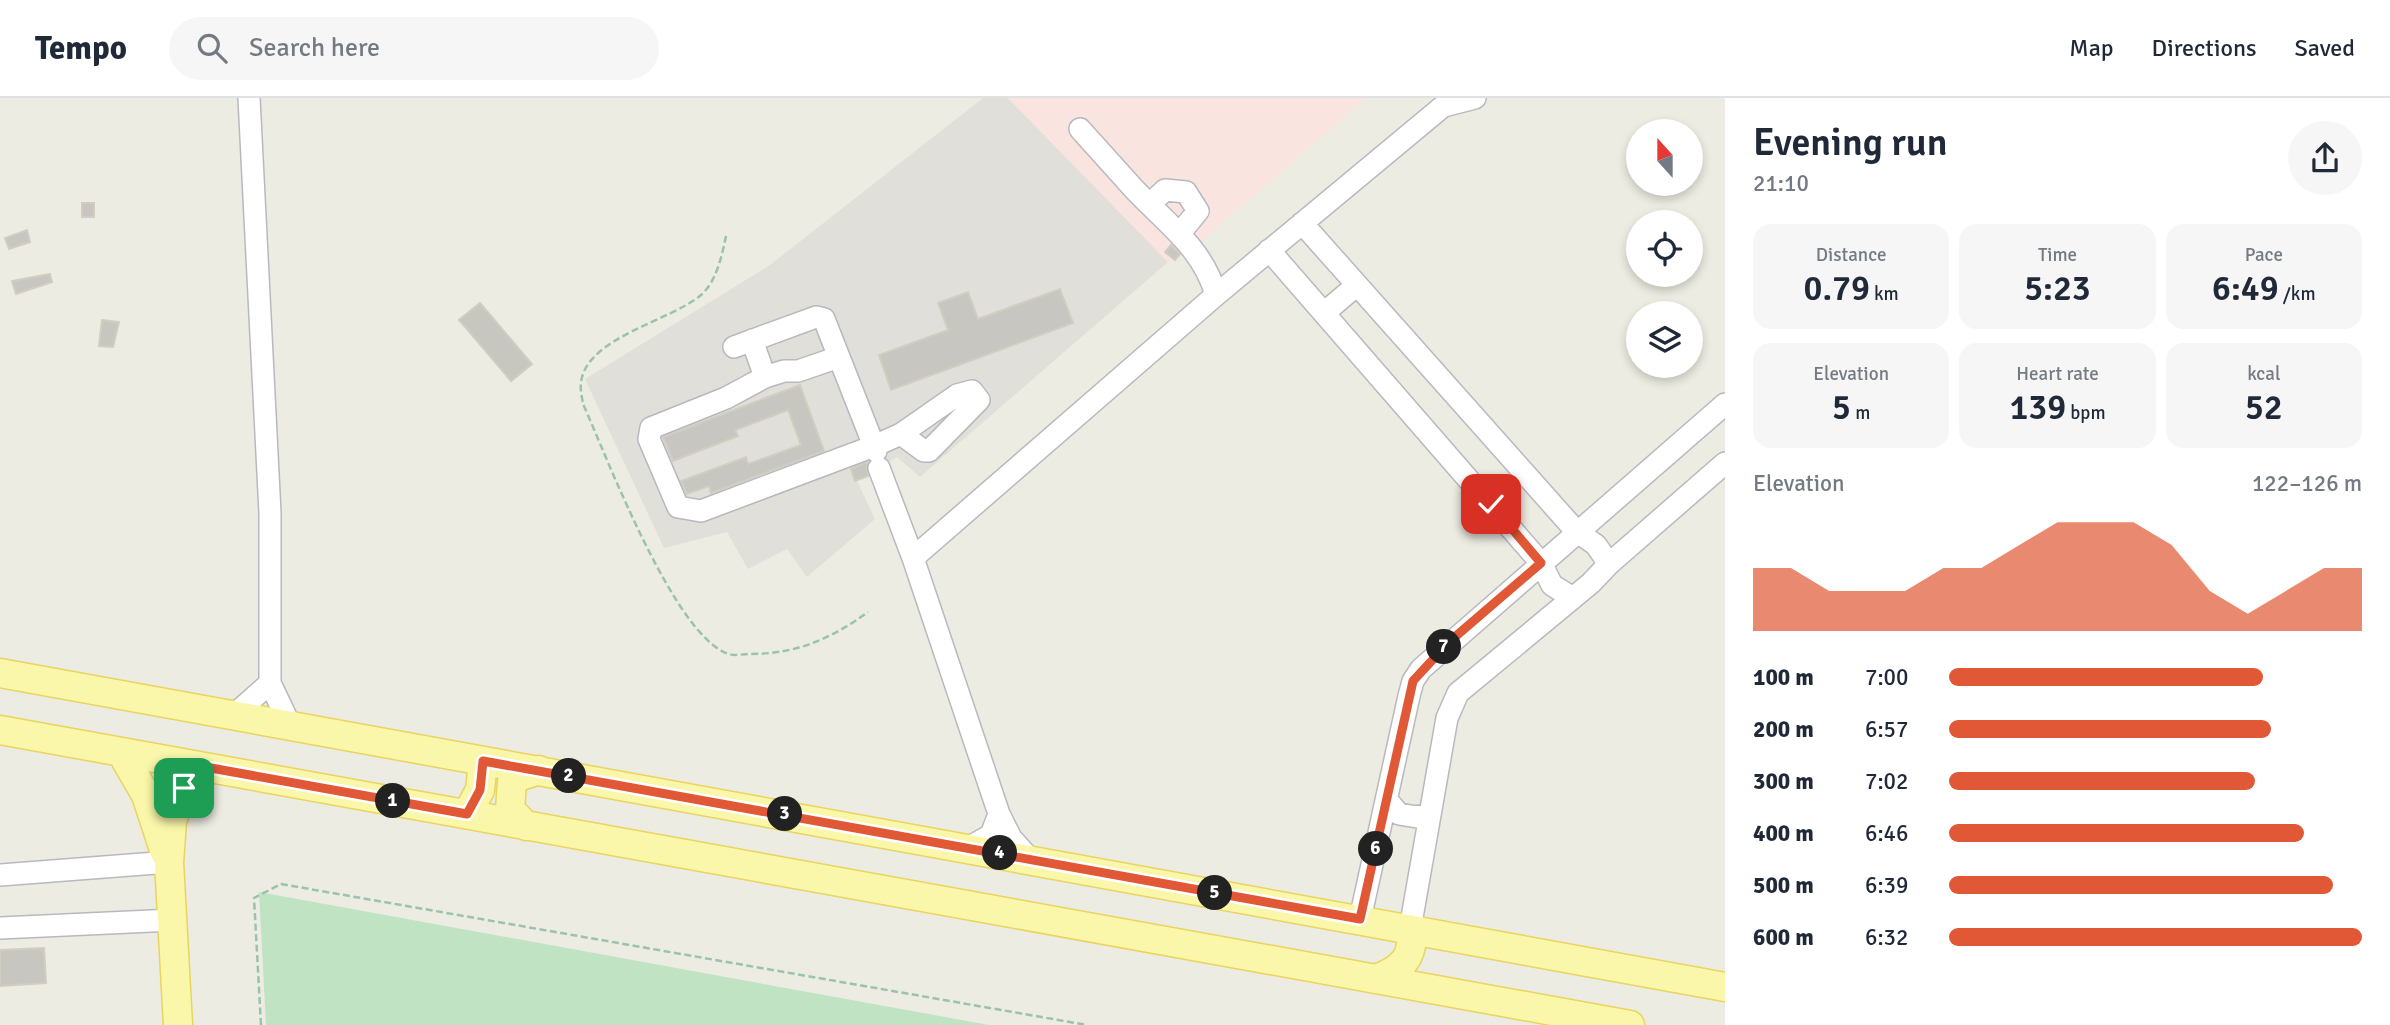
<!DOCTYPE html>
<meta charset="utf-8">
<style>
:root{--surface:#fff;--page:#f6f6f7;--text:#1f2937;--muted:#747a83;--line:#e0e1e3;--accent:#e05835}
body{margin:0;font-family:Signika,sans-serif;background:var(--page);color:var(--text);height:100vh;display:flex;flex-direction:column;font-size:26px;white-space:nowrap}
*{box-sizing:border-box;margin:0}
p{font-size:23px;color:var(--muted)}
.icon{flex:none;width:38px;height:38px;fill:none;stroke:currentColor;stroke-width:2;stroke-linecap:round;stroke-linejoin:round}
.map{position:relative;flex:1;overflow:hidden}
.details{display:flex;flex-direction:column;background:var(--surface);width:665px}
.details>*{flex:none}
.needle{width:46px;rotate:339deg}
.controls{position:absolute;left:1626px;top:21px;display:grid;gap:14px}
.controls a{display:grid;place-items:center;width:77px;height:77px;border-radius:50%;background:var(--surface);box-shadow:0 4px 10px #0003;font-size:35px}
.pin{position:absolute;display:grid;place-items:center;width:60px;height:60px;color:#fff;margin:-30px;border-radius:14px;box-shadow:0 4px 10px #0006}
.km{position:absolute;width:35px;height:35px;margin:-18px;border-radius:50%;background:#222;color:#fff;font-size:19px;line-height:35px;text-align:center}
.round{display:grid;place-items:center;flex:none;width:74px;height:74px;border-radius:37px;background:var(--page)}
.head{display:flex;align-items:center;justify-content:space-between;height:119px;padding:0 28px}
h1{font-size:38px;font-weight:600;line-height:52px}
.figures{display:grid;grid-template-columns:repeat(3,1fr);gap:10px;height:119px;padding:7px 28px}
.figures div{display:grid;align-content:center;border-radius:18px;background:var(--page);text-align:center}
.figures b{font-size:35px;font-weight:600}
.figures small{font-size:19px;font-weight:400}
.figures p{font-size:19px}
.chart{height:196px;padding:14px 28px}
.chart p{display:flex;justify-content:space-between}
.chart svg{width:100%;height:126px;margin-top:7px;fill:var(--accent);opacity:.7}
ul{padding:0 28px;list-style:none;font-size:23px}
li{display:grid;grid-template-columns:112px 84px 1fr;align-items:center;height:52px}
li i{height:18px;border-radius:9px;background:var(--accent)}
header{display:flex;align-items:center;gap:42px;box-sizing:border-box;height:98px;padding:0 35px;background:var(--surface);border-bottom:2px solid var(--line)}
header strong{font-size:33px}
nav{display:flex;gap:38px;margin-inline-start:auto;font-size:24px}
.search{width:490px;height:63px;background:var(--page);display:flex;align-items:center;gap:18px;box-sizing:border-box;padding:0 24px;border-radius:38px;color:var(--muted);font-size:26px}
main{display:flex;flex:1;min-height:0}
.map>svg:first-child{display:block}
</style>
<header>
<strong>Tempo</strong>
<div class="search"><svg class="icon" aria-label="search" viewBox="0 0 24 24"><circle cx="10" cy="10" r="6"/><path d="M15 15l6 6"/></svg>Search here</div>
<nav><a>Map</a><a>Directions</a><a>Saved</a></nav>
</header>
<main>
<div class="map">
<svg width="1725" height="927" viewBox="0 0 1725 927">
<rect width="100%" height="100%" fill="#edece2"/>
<path fill="#e0dfda" d="M983 0H1008L1168 164 920 379 897 359 857 383 875 421 807 479 787 451 748 471 727 434 664 450 585 281 770 167Z"/>
<path fill="#f9e4df" d="M1008 0H1366L1189 154 1168 164Z"/>
<path fill="#c0e3c4" d="M259 794 989 927H266Z"/>
<path fill="#c8c6c0" stroke="#d1cec1" stroke-width="2" d="M82 105H94V119H82Z
M27 132 30 144 9 151 5 140Z
M1171 147 1180 156 1175 162 1165 154Z
M50 176 52 184 16 196 12 183Z
M1060 191 1073 225 891 292 879 257 948 232 938 205 968 194 978 221Z
M480 205 532 266 511 283 459 222Z
M102 222 119 224 113 249 99 248Z
M800 287 824 353 711 395 709 388 687 396 681 383 746 359 748 366 801 347 788 312 735 332 738 338 673 363 663 339Z
M867 364 868 378 855 383 851 371Z
M44 850 46 885 0 888V852Z"/>
<g fill="none" stroke-linecap="round" stroke-linejoin="round">
<defs>
<path id="minor" d="M249 0 270 415V585L290 627
M1444 8 1475 0
M1080 31C1098 51 1116 71 1134 91 1166 125 1203 150 1216 197
M1150 106 1165 92 1186 94 1198 113 1180 135
M1302 125 1576 433 1596 447 1609 466
M1269 152 1541 465 1552 487 1573 500
M1324 215 1357 187
M752 242 765 279 784 273H798L839 259
M734 249 816 219 824 221 874 348 701 413 678 409 649 341 651 330 726 300 765 279
M876 353 874 348 901 336 957 297 972 293 979 302 929 353H924L901 336
M879 370 913 460
M234 617 270 585
M1387 702 1399 716 1417 719 1429 716
M968 750 991 737 999 716
M1029 760 1011 740 999 716 913 460 1216 197 1453 0
M0 777 169 764
M1360 821 1409 598 1413 583 1421 571 1725 306
M0 830 173 822
M1410 831 1447 620 1458 595 1591 485 1609 466 1725 365"/>
<path id="major" d="M0 575 1725 889
M0 632 1630 927
M121 654 146 697 165 755
M467 716 480 692 483 663
M526 728 510 711 512 685 518 679 539 672
M1375 881C1400 873 1416 859 1410 831
M178 927 169 764 172 723 184 690 211 670"/>
</defs>
<use href="#minor" stroke="#b8b9be" stroke-width="24"/>
<use href="#major" stroke="#e9d45f" stroke-width="31"/>
<path stroke="#9ac3aa" stroke-width="2.5" stroke-dasharray="7 3.5" stroke-linecap="butt" d="M726 138C722 157 717 183 701 197 671 223 587 239 581 284 580 291 582 299 583 306 607 359 675 540 729 556 735 558 743 556 750 556 796 556 831 541 868 514
M261 927 254 800 281 786 1087 927"/>
<use href="#minor" stroke="#fff" stroke-width="21"/>
<use href="#major" stroke="#faf7aa" stroke-width="28"/>
</g>
<g fill="none" stroke-linecap="round" stroke-linejoin="round">
<defs>
<path id="route" d="M184 690 211 670 467 716 480 692 483 663 1360 821 1413 583 1449 544 1541 465 1491 406"/>
</defs>
<use href="#route" stroke="#fff" stroke-width="14"/>
<use href="#route" stroke="#e05835" stroke-width="9"/>
</g>
</svg>
<div class="controls">
<a><svg class="needle" viewBox="-14 -14 28 28"><path d="M0-13l5 13h-10z" fill="#e53935"/><path d="M0 13l5-13h-10z" fill="#747a83"/></svg></a>
<a><svg class="icon" aria-label="locate" viewBox="0 0 24 24"><circle cx="12" cy="12" r="6"/><path d="M12 2v4M12 18v4M2 12h4M18 12h4"/></svg></a>
<a><svg class="icon" aria-label="layers" viewBox="0 0 24 24"><path d="M12 4l9 5-9 5-9-5zM3 14l9 5 9-5"/></svg></a>
</div>
<div class="pin" style="left:184px;top:690px;background:#1e9e55"><svg class="icon" aria-label="arrive" viewBox="0 0 24 24"><path d="M6 21V4h12l-3 4 3 4H6"/></svg></div>
<div class="pin" style="left:1491px;top:406px;background:#d93025"><svg class="icon" aria-label="check" viewBox="0 0 24 24"><path d="M5 12l5 5 9-10"/></svg></div>
<b class="km" style="left:393px;top:703px">1</b>
<b class="km" style="left:569px;top:678px">2</b>
<b class="km" style="left:785px;top:716px">3</b>
<b class="km" style="left:1000px;top:755px">4</b>
<b class="km" style="left:1215px;top:795px">5</b>
<b class="km" style="left:1376px;top:751px">6</b>
<b class="km" style="left:1444px;top:549px">7</b>
</div>
<section class="details">
<div class="head"><div><h1>Evening run</h1><p>21:10</p></div><a class="round"><svg class="icon" aria-label="share" viewBox="0 0 24 24"><path d="M12 15V3M7 8l5-5 5 5M5 13v7h14v-7"/></svg></a></div>
<div class="figures">
<div><p>Distance</p><b>0.79<small> km</small></b></div>
<div><p>Time</p><b>5:23</b></div>
<div><p>Pace</p><b>6:49<small> /km</small></b></div>
</div>
<div class="figures">
<div><p>Elevation</p><b>5<small> m</small></b></div>
<div><p>Heart rate</p><b>139<small> bpm</small></b></div>
<div><p>kcal</p><b>52</b></div>
</div>
<div class="chart"><p><span>Elevation</span>122–126 m</p>
<svg viewBox="0 0 160 44" preserveAspectRatio="none"><path d="M0 44V22L10 22L20 30L30 30L40 30L50 22L60 22L70 14L80 6L90 6L100 6L110 14L120 30L130 38L140 30L150 22L160 22V44z"/></svg>
</div>
<ul>
<li><b>100 m</b>7:00<i style="width:76%"></i></li>
<li><b>200 m</b>6:57<i style="width:78%"></i></li>
<li><b>300 m</b>7:02<i style="width:74%"></i></li>
<li><b>400 m</b>6:46<i style="width:86%"></i></li>
<li><b>500 m</b>6:39<i style="width:93%"></i></li>
<li><b>600 m</b>6:32<i style="width:100%"></i></li>
</ul>
</section>
</main>
